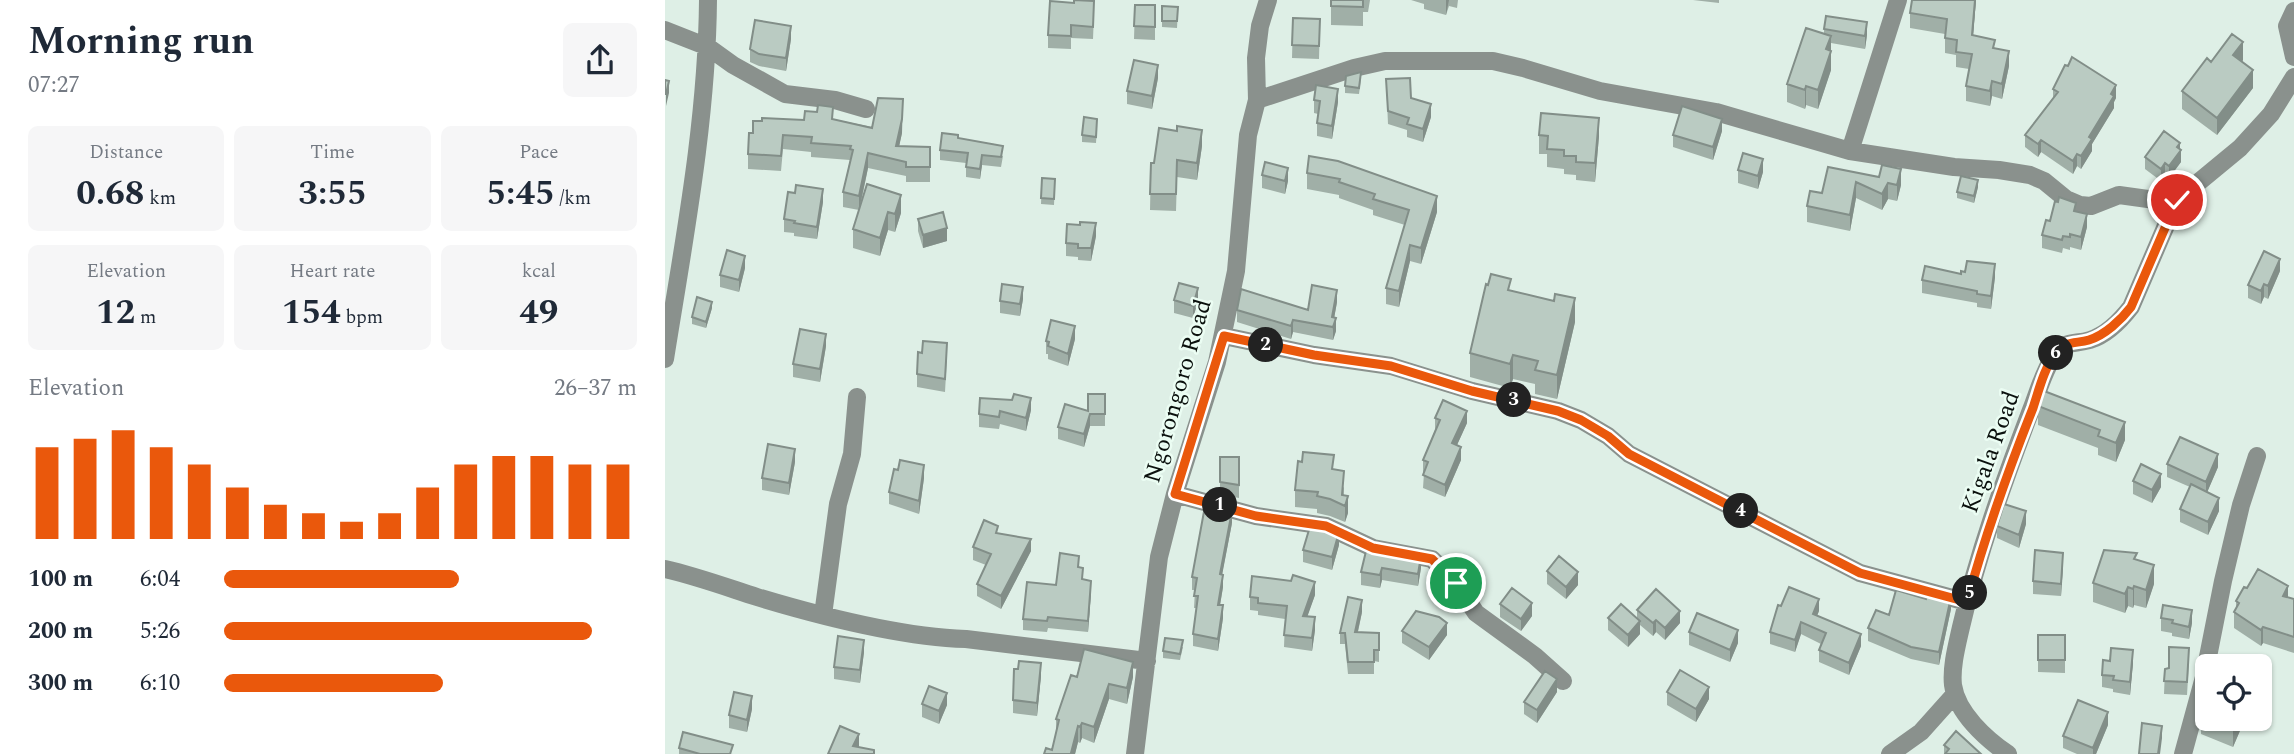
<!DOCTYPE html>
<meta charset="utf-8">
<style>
:root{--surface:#fff;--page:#f6f6f7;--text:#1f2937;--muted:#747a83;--accent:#ea580c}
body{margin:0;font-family:Spectral,serif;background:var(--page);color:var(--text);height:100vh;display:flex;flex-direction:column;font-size:26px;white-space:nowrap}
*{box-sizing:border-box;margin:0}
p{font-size:23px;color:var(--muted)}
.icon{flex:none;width:38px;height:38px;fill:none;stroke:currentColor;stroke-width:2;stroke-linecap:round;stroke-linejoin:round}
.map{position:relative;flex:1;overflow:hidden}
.drawer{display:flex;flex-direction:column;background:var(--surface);width:665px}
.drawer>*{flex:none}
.fabs{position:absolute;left:1530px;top:654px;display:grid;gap:14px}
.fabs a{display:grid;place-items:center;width:77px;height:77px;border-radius:10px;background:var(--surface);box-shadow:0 2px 5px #0004;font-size:35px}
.pin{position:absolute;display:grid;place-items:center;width:60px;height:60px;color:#fff;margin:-30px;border:4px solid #fff;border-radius:50%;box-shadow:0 2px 7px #0007}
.km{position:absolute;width:35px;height:35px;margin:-18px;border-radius:50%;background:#222;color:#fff;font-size:19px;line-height:35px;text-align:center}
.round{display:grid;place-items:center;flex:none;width:74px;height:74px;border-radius:10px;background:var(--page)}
.summary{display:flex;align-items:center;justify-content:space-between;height:119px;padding:0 28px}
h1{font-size:38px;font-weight:700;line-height:52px}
.figures{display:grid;grid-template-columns:repeat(3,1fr);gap:10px;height:119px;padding:7px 28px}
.figures div{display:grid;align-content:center;border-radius:10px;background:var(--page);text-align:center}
.figures b{font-size:35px;font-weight:700}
.figures small{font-size:19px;font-weight:400}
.figures p{font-size:19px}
.chart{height:196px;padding:14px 28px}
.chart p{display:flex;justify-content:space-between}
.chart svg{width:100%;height:126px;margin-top:7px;stroke:var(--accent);stroke-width:6}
ul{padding:0 28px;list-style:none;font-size:23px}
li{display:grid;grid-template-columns:112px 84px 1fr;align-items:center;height:52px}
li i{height:18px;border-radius:9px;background:var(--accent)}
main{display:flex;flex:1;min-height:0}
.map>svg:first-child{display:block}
</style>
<main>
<section class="drawer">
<div class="summary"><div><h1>Morning run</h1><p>07:27</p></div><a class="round"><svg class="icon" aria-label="share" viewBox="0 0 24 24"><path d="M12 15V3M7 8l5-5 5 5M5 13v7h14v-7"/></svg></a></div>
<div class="figures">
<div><p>Distance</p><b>0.68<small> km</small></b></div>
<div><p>Time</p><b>3:55</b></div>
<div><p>Pace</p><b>5:45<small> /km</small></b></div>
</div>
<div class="figures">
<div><p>Elevation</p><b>12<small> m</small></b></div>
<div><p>Heart rate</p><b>154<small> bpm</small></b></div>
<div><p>kcal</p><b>49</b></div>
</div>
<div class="chart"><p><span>Elevation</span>26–37 m</p>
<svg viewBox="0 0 160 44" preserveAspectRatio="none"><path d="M5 44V12M15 44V9M25 44V6M35 44V12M45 44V18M55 44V26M65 44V32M75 44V35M85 44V38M95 44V35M105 44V26M115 44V18M125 44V15M135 44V15M145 44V18M155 44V18"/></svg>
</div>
<ul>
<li><b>100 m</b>6:04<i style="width:57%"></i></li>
<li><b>200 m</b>5:26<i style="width:89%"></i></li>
<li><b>300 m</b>6:10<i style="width:53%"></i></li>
</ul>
</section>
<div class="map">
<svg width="1629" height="754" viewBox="0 0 1629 754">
<rect width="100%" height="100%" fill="#deefe6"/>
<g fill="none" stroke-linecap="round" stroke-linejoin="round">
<path stroke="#8a918d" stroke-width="18" d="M1629 11 1622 26 1629 57
M0 30 43 47 68 65 120 94 170 100 201 109
M592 100 689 68 720 61H828L858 68 935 91 1051 112 1185 151 1289 167 1334 170 1365 175 1379 181 1401 199 1415 205 1426 206 1454 195 1490 200H1512L1575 148 1606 114 1629 77
M1185 151 1233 0
M559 336 649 355 726 366 807 391 893 411 916 420 943 436 964 454 1195 573 1302 602
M0 359C19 240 42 121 43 0
M510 494 591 516 661 526 708 548 767 559 791 583 811 613 870 656 898 681
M0 569C31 576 61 587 92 597 155 616 236 637 301 639L482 661
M158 615 173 504 187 454 192 397
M470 754 494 557 510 494 552 362 571 271 583 135 592 100 591 58 595 26 603 0
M1225 754 1256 732 1290 694
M1343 754C1321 739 1292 713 1288 685 1286 667 1292 645 1296 627 1313 553 1339 481 1366 410 1373 393 1378 372 1389 356 1400 339 1409 345 1425 340 1441 335 1456 320 1466 307L1512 200
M1518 754 1539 677 1558 581 1576 505 1592 456"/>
</g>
<path fill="#a0afa7" d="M666 0H705L703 12H698V26L666 25Z
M746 0H793L792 8 784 6 781 15 759 9V4Z
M1028 0H1054V3Z
M1311 0 1308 35 1330 48 1344 66 1337 99 1327 96 1325 106 1301 101V86L1304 69 1291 67V55L1280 53V34L1245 28V13Z
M470 5H490V40L469 39Z
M497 6 513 7 512 28 497 27Z
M429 14 428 39 406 38V49L383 48V35Z
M628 18 655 19 654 59 627 58Z
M1159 29 1202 35 1200 49 1166 43V70L1153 109 1141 105 1140 109 1122 102V84L1159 34Z
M126 39 121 71 94 66 85 62V49Z
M1578 60 1577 62 1588 88 1552 135 1517 109V91L1546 62Z
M493 78 487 109 462 104V91Z
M696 78 694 94 680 93V86Z
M721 79 746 98 766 117 758 142 742 137V130L723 124Z
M1388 89 1451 98 1449 102V108L1427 144V151L1416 169 1412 166 1408 174 1376 152 1373 157 1360 147V135L1388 98Z
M649 100 673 102 667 139 652 136V123L653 114 649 113Z
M168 119 237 133 234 146 265 147V182H241V176L203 168 195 208 236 213 230 232 223 230 215 256 188 248V229L194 210 178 207V192L185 160 146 157V152L118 149 116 171 83 169V154L88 133 97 121Z
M432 125 431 143 417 142V135Z
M1057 131 1048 160 1008 147V135Z
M874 135 934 136 930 182 911 180V175L899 174V169L882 167V154H874Z
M293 138 338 156 336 167 317 165 315 179 301 177V163L275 160V150Z
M537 146 532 180 512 177 511 211 485 210 486 163H489Z
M1515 149 1516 162 1504 178 1500 175 1496 181 1480 169V157Z
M644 156 772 212 756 264 745 261 734 307 721 304V288L740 225 708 215V210L674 198V195L642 189V173Z
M1163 167 1236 185 1232 201 1223 199 1217 210 1191 198 1185 231 1142 222V206L1157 193Z
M1073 170 1098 172 1093 189 1073 183Z
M597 175 623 181 620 194 597 188Z
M377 178 390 179 389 205 376 204Z
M1313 187 1309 203 1292 198V192Z
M158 202 152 239 129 236V233L119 232V219Z
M1411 212 1422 227 1416 250 1405 247V250L1398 248 1397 253 1377 248V235L1385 221Z
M253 219 282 241 258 248 253 231Z
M415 225 431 236 426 261 413 260V257L401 256V243Z
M80 268 74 292 55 287V275Z
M1615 271 1603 299 1599 297 1596 304 1583 298V285Z
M1296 274 1330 277 1326 309 1312 307V303L1257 293V280Z
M846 291 910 322 892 399 870 394V384L848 379 845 388 805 377V353Z
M358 299 355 316 335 313V301Z
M509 300 533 301 528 318 509 313Z
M672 302 669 318 671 331 668 340 628 332 626 339 572 322V310H643Z
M47 308 41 328 27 324V317Z
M410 339 403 366 383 359V354H381V341Z
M161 346 155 382 128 377V364Z
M282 356 280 392 252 387V374Z
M1379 391 1460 440 1451 462 1433 455V448L1373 425V406Z
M440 394V426H425L419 447 393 439V427L423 411Z
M347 400 366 410 361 431 335 424 334 429 314 427V414Z
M770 418 802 423 792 445 796 460 780 497 758 488 759 473H758V460L770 430Z
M555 457H574V498L555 494Z
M130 462 124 495 97 490V478Z
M1502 464 1553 467 1542 492 1554 511 1543 535 1515 522V509L1525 487 1502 477Z
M669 470 679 488V495L683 513 680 522 665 516 652 513V509L630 507V490Z
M259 478 254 514 224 504V492Z
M1468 481 1496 487 1487 503 1468 494Z
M567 523 557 574 558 587 555 605 558 618 553 651 528 646V634L532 608H529L530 590H527V577Z
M1361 524 1354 548 1332 538V526Z
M333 533 366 551 336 609 312 596V584L321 565 308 560V547Z
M674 545 667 570 638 562V550Z
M726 553 756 568 753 586 717 580 715 588 696 585V572Z
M1472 560 1489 584 1481 608 1469 605 1468 608 1463 606 1460 613 1428 602V583Z
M1398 565 1396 596 1368 594V581Z
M414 568 418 580 426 592 423 632 383 628 382 632 358 630V619L391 585Z
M882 571 913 585 901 599 882 584Z
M1582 588 1629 599V653L1598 643 1596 646 1569 628V612L1571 608V601Z
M650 595 642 616 650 630 647 651 619 647 620 619 593 615V611L585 610V597Z
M1261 599 1286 609 1274 665 1246 659 1203 641V628L1224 615Z
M835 604 867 616 856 631 835 617Z
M972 610 1015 623 1000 640 991 632 988 636 975 625V634L963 647 943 630V618L972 619Z
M1154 611 1152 615 1196 646 1184 675 1154 662V650L1156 644 1136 634 1130 652 1105 644V632Z
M697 612 693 632 714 633V662L709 661V674H683L680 644H675V633Z
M1496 618 1527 623 1524 639 1507 636V633L1496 631Z
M737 631 782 635 764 660 737 643Z
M1024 632 1073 643 1065 662 1024 645Z
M1373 635H1400V673L1373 672Z
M518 647 515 660 498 658V651Z
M199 652 195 683 169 679V667Z
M1445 661 1468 663 1465 695 1448 692V689L1437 687V675Z
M1524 661 1522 695 1499 694 1500 669 1504 668Z
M376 676 372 716 348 713V700Z
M412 677H468L462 704 444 699 429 743 417 738 415 743 413 742 410 754 391 731V719Z
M892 692 872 723 859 714V702Z
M1002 692 1044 699 1031 722 1002 705Z
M1542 701V719H1577V726L1568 747 1536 734V715Z
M257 704 282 705 274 724 257 717Z
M87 709 82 732 64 728V715Z
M1443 725 1431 754H1412L1398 748V736Z
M1279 745 1316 754H1279Z
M14 748 68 754H14Z"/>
<path fill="#828e88" d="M781 0H784L781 15Z
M1310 0H1311L1307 50V35Z
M1202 22V35L1200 49V36Z
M126 26V39L121 71V58Z
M1166 36V70L1153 109V90L1161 49Z
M1578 42V60L1568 73V55Z
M1344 51V66L1337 99V84Z
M493 65V78L487 109V96Z
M1588 70V88L1552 135V118Z
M4 81V93L1 106V94Z
M1327 81V96L1325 106V91Z
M1451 85V98L1449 102V108L1427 144V151L1416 169V156L1424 137Z
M1141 86V105L1140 109V90Z
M673 89V102L667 139V126Z
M238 99 237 133 231 161V146Z
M766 104V117L758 142V129Z
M934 118V136L930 182V163Z
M1057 119V131L1048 160V147Z
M537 130V146L532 180V163Z
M1376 140V152L1373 157V144Z
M1515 143V152L1516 150V162L1504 178V166L1512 147Z
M203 153V168L194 210V196Z
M1412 154V166L1408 174V161Z
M317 155V165L315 179V169Z
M1098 159V172L1093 189V176Z
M1500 163V175L1496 181V169Z
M623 168V181L620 194V181Z
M1236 169V185L1232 201V185Z
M1313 180V187L1309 203V196Z
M1191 182V198L1185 231V215Z
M1223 183V199L1217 210V194Z
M158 189V202L152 239V227Z
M236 195V213L230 232V214Z
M772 196V212L756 264V248Z
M223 212V230L215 256V238Z
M1422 214V227L1416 250V237Z
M431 223V236L426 261V248Z
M282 228V241L258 248V235Z
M745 245V261L734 307V291Z
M80 256V268L74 292V280Z
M1615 259V271L1603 299V286Z
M1330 264V277L1326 309V296Z
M1599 284V297L1596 304V291Z
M358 287V299L355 316V304Z
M533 288V301L528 318V306Z
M672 290V302L667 330V317Z
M910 298V322L892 399V375Z
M47 302V308L41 328V322Z
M671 318V331L668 340V327Z
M628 320V332L626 339V326Z
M410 326V339L403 366V354Z
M161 334V346L155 382V369Z
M848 355V379L845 388V364Z
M366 398V410L361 431V418Z
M802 411V423L787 456V443Z
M425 414V426L419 447V434Z
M1460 422V440L1451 462V443Z
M796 447V460L780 497V485Z
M130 449V462L124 495V483Z
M1553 454V467L1541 495V482Z
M259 465V478L254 514V501Z
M1496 474V487L1487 503V490Z
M683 496V513L680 522V506Z
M1554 498V511L1543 535V522Z
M567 511V523L555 586V574Z
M1361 511V524L1354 548V535Z
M674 532V545L667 570V557Z
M366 539V551L336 609V596Z
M1398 553V565L1396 596V584Z
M756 556V568L753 586V574Z
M1489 565V584L1481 608V590Z
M717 568V580L715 588V575Z
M913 572V585L901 599V587Z
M558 575V587L553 617V605Z
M426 581V592L423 632V621Z
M650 582V595L638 629V616Z
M1469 586V605L1468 608V589Z
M1623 586V603L1618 596Z
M1463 587V606L1460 613V594Z
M1286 597V609L1274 665V652Z
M1154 599V611L1148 626V614Z
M697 600V612L690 644V632Z
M867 603V616L856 631V619Z
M558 605V618L553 651V639Z
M1527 610V623L1524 639V627Z
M1015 611V623L1000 640V628Z
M650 617V630L647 651V638Z
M991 620V632L988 636V623Z
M975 621V634L963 647V635Z
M1136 622V634L1130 652V640Z
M782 623V635L764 660V647Z
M1598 627V643L1596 646V630Z
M1073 630V643L1065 662V650Z
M1196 634V646L1184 675V663Z
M199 640V652L195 683V670Z
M1468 650V663L1465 695V682Z
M468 662V677L462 704V688Z
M376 663V676L372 716V703Z
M892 679V692L872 723V710Z
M444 684V699L429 743V727Z
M1044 687V699L1031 722V709Z
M282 693V705L274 724V711Z
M87 696V709L82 732V720Z
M1443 712V725L1431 754H1428V748Z
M1572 719H1577V726L1568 747V729Z
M417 723V738L415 743V727Z
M413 726V742L410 754H406Z
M1497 726V738L1495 754H1493Z
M194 734V746L190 754 188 746Z"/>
<path fill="#bacbc2" stroke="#828e88" stroke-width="2" d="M409 0 429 1 428 27 406 25V36L383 35 385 1 409 3Z
M666 0H698V7L666 6Z
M1247 0H1310L1307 35 1330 40 1328 48 1344 51 1337 84 1327 81 1325 91 1301 86 1307 54 1291 52 1292 40 1280 38 1282 19 1245 13Z
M470 5H490V27L469 26Z
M497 6 513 7 512 21H497Z
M1161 16 1202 22 1200 36 1159 29Z
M628 18 655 19 654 46 627 45Z
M90 20 126 26 121 58 94 54 85 49Z
M1141 28 1166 36 1161 49 1166 51 1153 90 1141 86 1140 90 1122 84Z
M1567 34 1578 42 1568 55 1588 70 1552 118 1517 91 1542 58 1546 62Z
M1407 57 1451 85 1446 94 1449 96 1424 137 1427 139 1416 156 1412 154 1408 161 1376 140 1373 144 1360 135 1393 92 1388 89 1400 65 1403 66Z
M469 60 493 65 487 96 462 91Z
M696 72 694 88 680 86 681 76Z
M745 78 746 98 766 104 758 129 742 124 744 118 723 111 721 79Z
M0 80 4 81 1 94H0Z
M651 85 673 89 667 126 652 123 655 101 649 100Z
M213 98 238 99 237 119 231 146 265 147V167H241V162L203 153 194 196 178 192 188 150 185 149 186 146 146 143 147 137 118 135 116 156 83 154 84 133H88V121H97V118L139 120 140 111 152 112 153 105 168 107 167 119 207 128Z
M1017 106 1057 119 1048 147 1008 135Z
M876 113 934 118 930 163 911 162V156H899V150L882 149 883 136 874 135Z
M419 117 432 119 431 137 417 135Z
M512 126 537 130 532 163 512 160 511 194H485L486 163H489L494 128 512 131Z
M1499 131 1515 143 1512 147 1516 150 1504 166 1500 163 1496 169 1480 157Z
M277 133 293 135V138L338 146 336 157 317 155 315 169 301 167 303 153 275 150Z
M1078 153 1098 159 1093 176 1073 170Z
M644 156 673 161 772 196 756 248 745 245 734 291 721 288 744 210 708 199 710 194 674 182 675 179 642 173Z
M600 162 623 168 620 181 597 175Z
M1217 165 1236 169 1232 185 1223 183 1217 194 1191 182 1185 215 1142 206 1145 191 1157 193 1163 167 1214 177Z
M1296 176 1313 180 1309 196 1292 192Z
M377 178 390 179 389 199 376 198Z
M202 184 236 195 230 214 223 212 215 238 188 229Z
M131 185 158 189 152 227 129 223 130 221 119 219 123 192 130 193Z
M1394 197 1411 203 1409 211 1422 214 1416 237 1405 234V237L1398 236 1397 240 1377 235 1381 220 1385 221 1390 201 1393 202Z
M278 212 282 228 258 235 253 219Z
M415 222 431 223 426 248H413V244L401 243 402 224 415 225Z
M62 250 80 256 74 280 55 275Z
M1599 251 1615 259 1603 286 1599 284 1596 291 1583 285Z
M1302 261 1330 264 1326 296 1312 294V291L1257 280 1260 266 1296 274V271L1300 272Z
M826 274 846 279 843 290 889 301 890 294 910 298 892 375 870 370 873 361 848 355 845 364 805 353 821 284 823 285Z
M514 283 533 288 528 306 509 300Z
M337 284 358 287 355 304 335 301Z
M647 285 672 290 667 317 671 318 668 327 628 320 626 326 572 310 576 289 643 310Z
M32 297 47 302 41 322 27 317Z
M386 320 410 326 403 354 383 346 384 342 381 341Z
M135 329 161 334 155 369 128 364Z
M258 341 282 343 280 379 252 374 253 352 257 353Z
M1379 391 1460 422 1451 443 1433 436 1435 430 1373 406Z
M349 394 366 398 361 418 335 411 334 417 314 414 315 398 347 400Z
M423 394H440V414H425L419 434 393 427 400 404 423 411Z
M778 400 802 411 787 443 796 447 780 485 758 475 763 462 758 460 775 420 770 418Z
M1515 437 1553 454 1541 482 1502 464Z
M103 444 130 449 124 483 97 478Z
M638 452 669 455 667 469 679 471 677 495 683 496 680 506 665 499 652 496 653 492 630 490 633 461 637 462Z
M555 457H574V485L555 482Z
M235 460 259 465 254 501 224 492 229 469 233 470Z
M1476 464 1496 474 1487 490 1468 481Z
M1526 484 1554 498 1543 522 1515 509Z
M1339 504 1361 511 1354 535 1332 526Z
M540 506 567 511 555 574 558 575 553 605H558L553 639 528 634 533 596H529L532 578 527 577Z
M319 520 333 526 331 533 366 539 336 596 312 584 326 554 308 547Z
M646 523 658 524 674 532 667 557 638 550Z
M702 547 726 553V550L756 556 753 574 717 568 715 575 696 572Z
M1370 550 1398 553 1396 584 1368 581Z
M1439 550 1472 553 1469 559 1489 565 1481 590 1469 586 1468 589 1463 587 1460 594 1428 583Z
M395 553 414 556 413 567 418 568 417 579 426 581 423 621 383 617 382 621 358 619 362 582 391 585Z
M894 556 913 572 901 587 882 571Z
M1593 569 1623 586 1618 596 1629 599V637L1598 627 1596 630 1569 612 1574 603 1571 601 1579 587 1582 588Z
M628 575 650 582 638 616 650 617 647 638 619 635 622 606 593 603V598L585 597 587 576 626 581Z
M1124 587 1154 599 1148 614 1196 634 1184 663 1154 650 1161 633 1136 622 1130 640 1105 632 1113 605 1116 606Z
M847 588 867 603 856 619 835 604Z
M991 589 1015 611 1000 628 991 620 988 623 972 610Z
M1231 590 1261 599 1263 591 1286 597 1274 652 1246 647 1203 628 1211 610 1224 615Z
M683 597 697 600 690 632 714 633V650H709V662H683L680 633H675Z
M956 604 975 621 963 635 943 618Z
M1498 605 1527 610 1524 627 1507 623 1508 620 1496 618Z
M751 611 774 617 782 623 764 647 737 631Z
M1032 613 1073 630 1065 650 1024 632Z
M1373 635H1400V660H1373Z
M173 636 199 640 195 670 169 667Z
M500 638 518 640 515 654 498 651Z
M1504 647 1524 648 1522 682 1499 681 1500 669 1504 668Z
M1446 648 1468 650 1465 682 1448 680 1449 676 1437 675 1438 660 1445 661Z
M419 649 468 662 462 688 444 684 429 727 417 723 415 727 413 726 406 753 408 754H379L381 748 387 750 394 720 391 719 406 675 412 677Z
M354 661 376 663 372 703 348 700 349 669H353Z
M1015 670 1044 687 1031 709 1002 692Z
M880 671 892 679 872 710 859 702Z
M264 686 282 693 274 711 257 704Z
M69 692 87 696 82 720 64 715Z
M1413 700 1443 712 1428 748 1398 736Z
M1542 701V718L1536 715Z
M1545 719H1572L1568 729Z
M1477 723 1497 726 1493 754H1474Z
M175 726 194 734 188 746 209 750V754H163Z
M1291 731 1316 754H1280L1284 749 1279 745Z
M18 732 68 745 65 754H35L14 748Z"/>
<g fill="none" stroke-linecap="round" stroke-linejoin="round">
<defs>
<path id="route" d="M791 583 767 559 708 548 661 526 591 516 510 494 559 336 649 355 726 366 807 391 893 411 916 420 943 436 964 454 1195 573 1302 602C1320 536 1343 471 1368 408 1374 390 1379 368 1391 353 1401 340 1411 344 1424 340 1440 335 1456 320 1466 307L1512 200"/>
</defs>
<use href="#route" stroke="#fff" stroke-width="14"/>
<use href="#route" stroke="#ea580c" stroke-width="9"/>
</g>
<g text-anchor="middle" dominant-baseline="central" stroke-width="5" stroke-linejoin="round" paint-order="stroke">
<g font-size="24" fill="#0b110e" stroke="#ebfdf3">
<text transform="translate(513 391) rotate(-74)">Ngorongoro Road</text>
<text transform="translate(1326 452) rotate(-70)">Kigala Road</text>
</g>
</g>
</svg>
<div class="fabs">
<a><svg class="icon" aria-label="locate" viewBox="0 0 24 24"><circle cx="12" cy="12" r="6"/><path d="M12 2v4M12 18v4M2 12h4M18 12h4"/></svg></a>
</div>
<div class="pin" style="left:791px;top:583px;background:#1e9e55"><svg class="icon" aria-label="arrive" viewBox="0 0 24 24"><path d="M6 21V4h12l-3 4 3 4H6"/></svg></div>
<div class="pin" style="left:1512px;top:200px;background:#d93025"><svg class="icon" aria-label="check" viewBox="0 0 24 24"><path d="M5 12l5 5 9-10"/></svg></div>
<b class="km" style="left:555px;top:505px">1</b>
<b class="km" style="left:601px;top:345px">2</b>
<b class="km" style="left:849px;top:400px">3</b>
<b class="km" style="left:1076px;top:511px">4</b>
<b class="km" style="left:1305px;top:593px">5</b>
<b class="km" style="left:1391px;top:353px">6</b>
</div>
</main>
